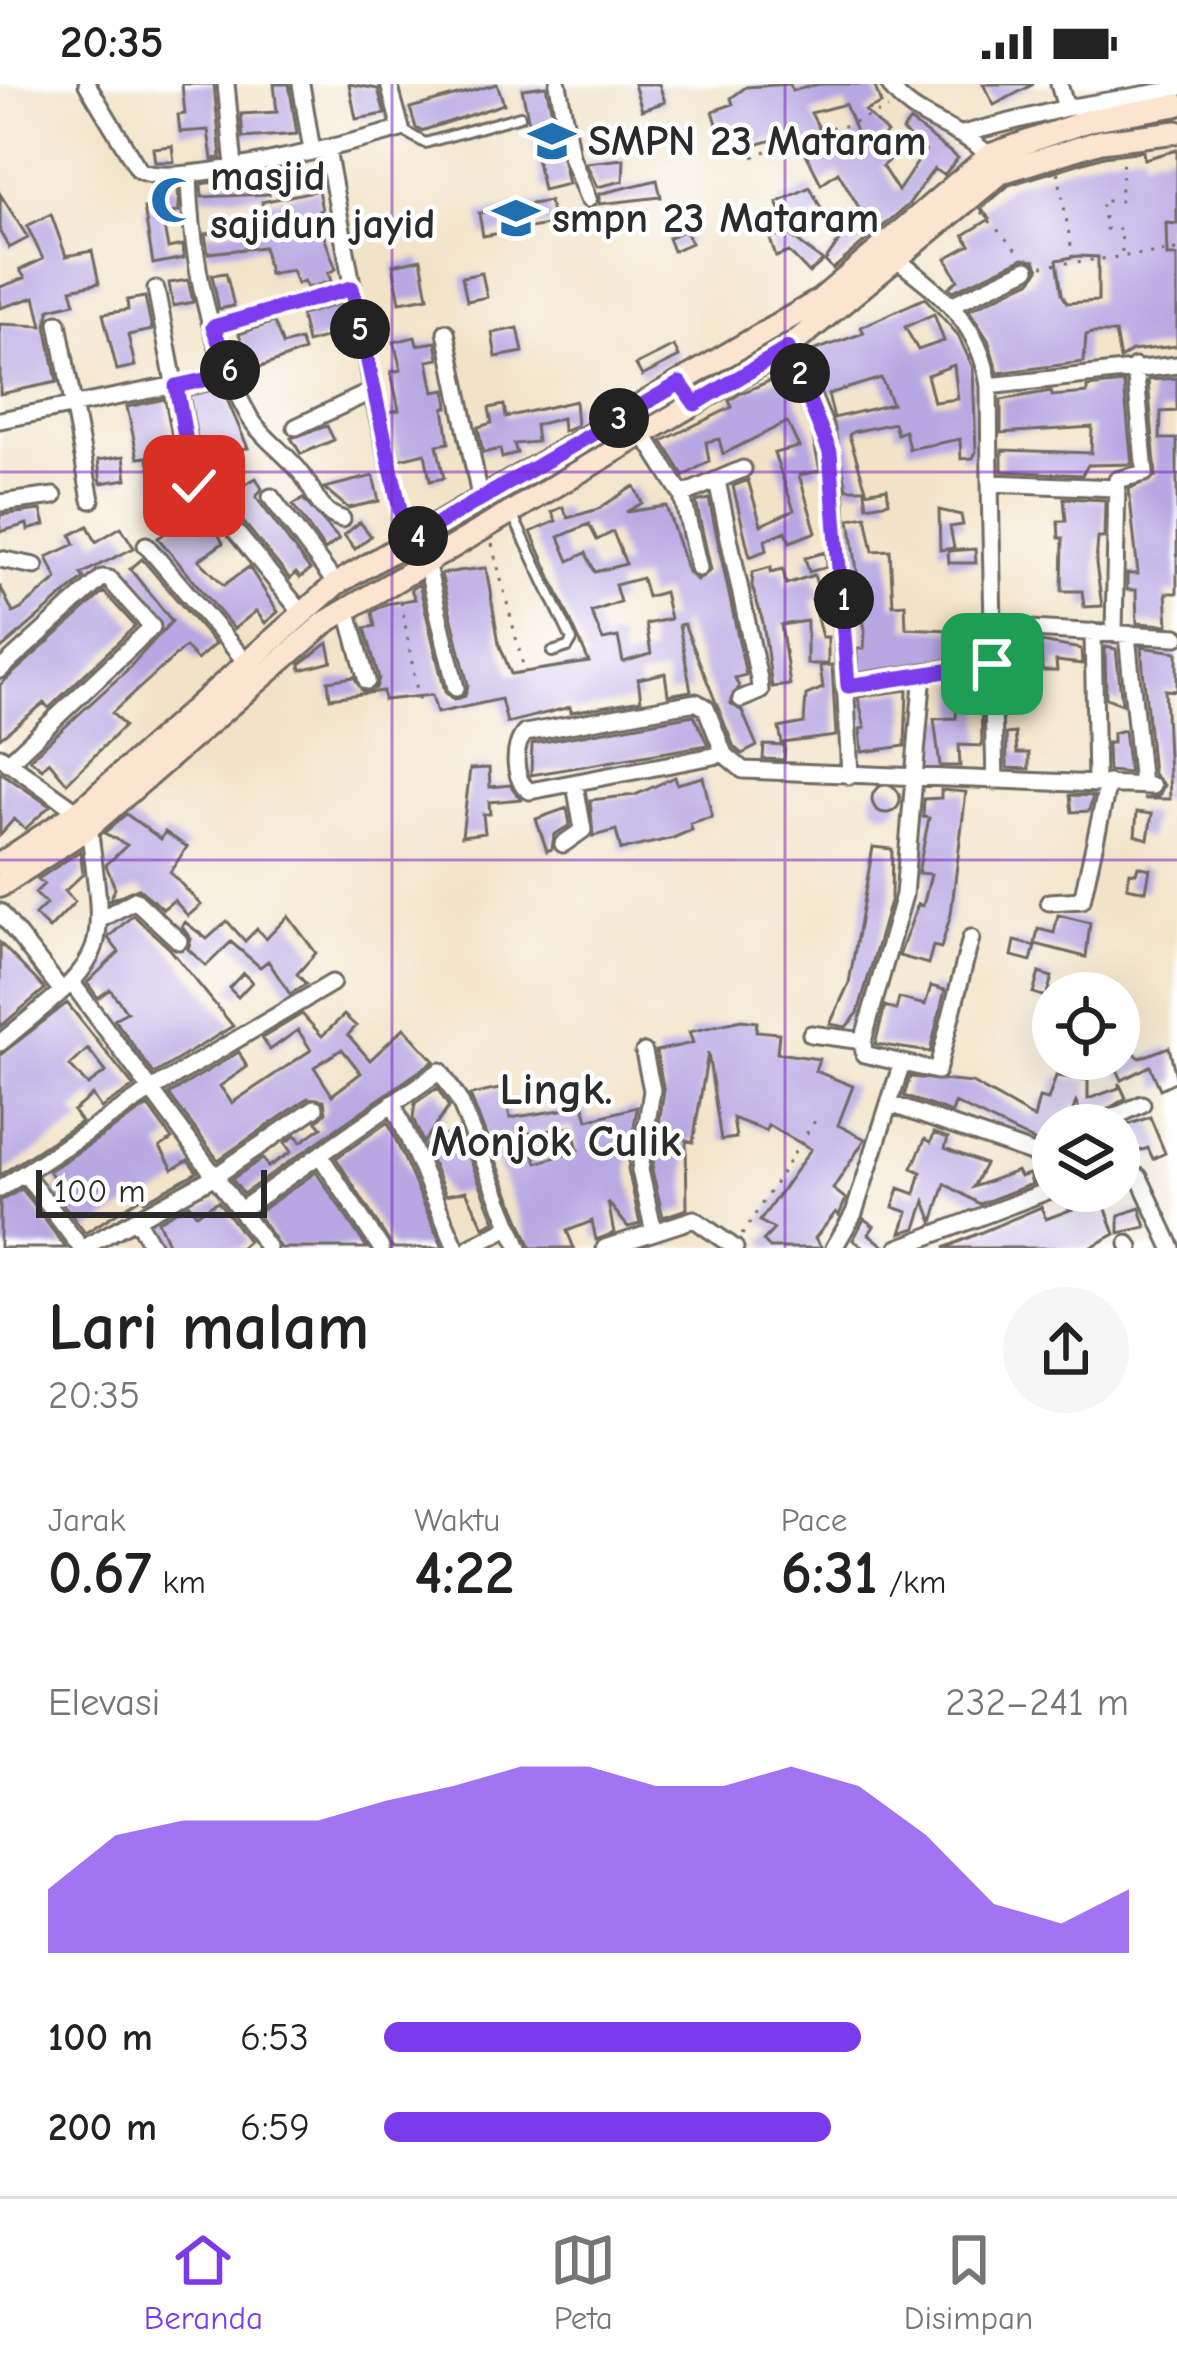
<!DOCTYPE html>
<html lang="id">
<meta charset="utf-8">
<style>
:root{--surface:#fff;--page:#f6f6f6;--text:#222;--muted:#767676;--line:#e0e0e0;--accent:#7c3aed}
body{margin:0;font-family:"Comic Neue",sans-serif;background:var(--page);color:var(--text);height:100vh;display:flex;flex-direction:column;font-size:45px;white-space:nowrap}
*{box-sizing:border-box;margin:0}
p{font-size:39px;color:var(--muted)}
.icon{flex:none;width:66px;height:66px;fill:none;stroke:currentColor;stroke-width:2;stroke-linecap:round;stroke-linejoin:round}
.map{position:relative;height:1164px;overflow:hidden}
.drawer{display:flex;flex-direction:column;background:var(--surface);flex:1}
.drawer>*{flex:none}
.tools{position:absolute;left:1032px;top:888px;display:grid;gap:24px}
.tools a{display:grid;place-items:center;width:108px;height:108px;border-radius:50%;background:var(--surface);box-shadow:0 12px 48px #0002;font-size:60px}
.scale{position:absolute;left:36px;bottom:30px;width:231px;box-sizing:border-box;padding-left:12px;border:6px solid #2b2b2b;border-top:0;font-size:33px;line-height:42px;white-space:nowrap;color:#2b2b2b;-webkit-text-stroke:9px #fff;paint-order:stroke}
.pin{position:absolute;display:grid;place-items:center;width:102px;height:102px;color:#fff;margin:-51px;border-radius:24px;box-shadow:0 6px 18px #0006}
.km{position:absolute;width:60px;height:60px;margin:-30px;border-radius:50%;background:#222;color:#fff;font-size:33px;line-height:60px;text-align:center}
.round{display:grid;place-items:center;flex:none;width:126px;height:126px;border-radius:63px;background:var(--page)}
.headline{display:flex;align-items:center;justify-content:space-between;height:204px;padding:0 48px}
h1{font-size:66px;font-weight:600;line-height:90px}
.metrics{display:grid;grid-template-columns:repeat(3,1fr);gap:18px;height:204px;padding:12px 48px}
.metrics div{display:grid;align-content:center}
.metrics b{font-size:60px;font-weight:600}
.metrics small{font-size:33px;font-weight:400}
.metrics p{font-size:33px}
.chart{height:336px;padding:24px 48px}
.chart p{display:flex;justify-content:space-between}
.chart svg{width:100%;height:216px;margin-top:12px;fill:var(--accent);opacity:.7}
ul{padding:0 48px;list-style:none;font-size:39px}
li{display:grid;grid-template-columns:192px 144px 1fr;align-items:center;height:90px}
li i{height:30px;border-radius:15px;background:var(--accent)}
.status{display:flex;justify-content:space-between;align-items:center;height:84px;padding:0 60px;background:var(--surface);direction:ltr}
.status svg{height:33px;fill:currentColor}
.tabs{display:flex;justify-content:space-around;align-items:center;height:168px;border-top:3px solid var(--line);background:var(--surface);font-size:33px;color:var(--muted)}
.tabs a{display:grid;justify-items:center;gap:6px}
.tabs .active{color:var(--accent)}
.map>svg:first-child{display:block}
</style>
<div class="status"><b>20:35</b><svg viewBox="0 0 49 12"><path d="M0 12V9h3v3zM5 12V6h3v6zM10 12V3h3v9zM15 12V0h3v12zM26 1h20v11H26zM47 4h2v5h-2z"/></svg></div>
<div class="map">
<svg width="1177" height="1164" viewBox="0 0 1177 1164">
<rect width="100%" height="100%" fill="#fff"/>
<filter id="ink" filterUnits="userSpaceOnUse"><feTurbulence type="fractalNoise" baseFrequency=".00833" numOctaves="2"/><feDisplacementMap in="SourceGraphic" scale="24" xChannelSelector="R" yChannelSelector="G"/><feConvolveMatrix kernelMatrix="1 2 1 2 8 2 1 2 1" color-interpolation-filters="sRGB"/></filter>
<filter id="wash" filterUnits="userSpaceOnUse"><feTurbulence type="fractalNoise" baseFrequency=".004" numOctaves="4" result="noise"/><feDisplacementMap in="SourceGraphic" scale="48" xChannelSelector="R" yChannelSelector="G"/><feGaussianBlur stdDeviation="2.7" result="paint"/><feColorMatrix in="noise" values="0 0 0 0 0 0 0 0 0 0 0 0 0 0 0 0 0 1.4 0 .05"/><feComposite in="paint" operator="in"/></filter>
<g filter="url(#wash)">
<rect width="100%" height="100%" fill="#f2e3c7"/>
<g id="blocks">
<path fill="#b7a7e2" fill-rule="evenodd" d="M182 0H214L221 74 212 75 208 46 180 48 178 31 185 30Z
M274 0H289L297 50 243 54 241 30 277 28Z
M349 0 378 5 385 30 356 35Z
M497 0 504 20 421 47 416 44 410 24Z
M634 0H659L665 18 642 26Z
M790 0 792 7 819 0H874L881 20 865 27 887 49 876 59 890 75 882 82 898 107 925 67 902 47 910 37 958 74 944 91 934 85 908 121 833 185 825 177 861 127 838 88 821 100 796 49 749 63 742 43 720 50 713 27 733 20 731 14 746 3ZM845 20 857 50 831 67 811 29Z
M983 0H1034L994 21Z
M546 2 568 100 543 106 522 5Z
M172 62 174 78H155L153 64Z
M1177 66V140L1166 139 1167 172H1177V262L1132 267 1120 275 1115 249H1092L1086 251 1084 278 998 289 988 256 969 226 1032 196 1039 185 1035 176 1023 174 953 207 949 203 958 196 946 174 970 161 964 151 990 135 981 125 1009 101 1104 72 1143 67 1144 75ZM1078 172 1098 173V217L1067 219 1062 210 1057 176Z
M624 75 623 97 597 103 586 79Z
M265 91 269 110 202 113 201 100Z
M657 96 661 113 599 120V110Z
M178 102 179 128 163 130 160 103Z
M810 103 823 128 790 145 777 119Z
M318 106 322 126 315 128 336 185 328 189 331 197 307 204 304 197 297 200 292 186 269 190 264 163 208 169 205 150 266 141 262 118Z
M0 110 28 154 9 164 0 148Z
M549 117 553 140 483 152 479 129Z
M160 122 168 164 183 161 184 174 153 180 144 124Z
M51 130 66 172 92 167 99 199 71 205 75 219 50 225 46 241 57 298 0 310V240L42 242 35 213 0 224V203L25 194 20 186 43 175 27 142Z
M685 146 691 159 673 167 668 154Z
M787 149 823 177 809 189 789 168 776 173 770 155Z
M421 175 428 213 400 218 393 181Z
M226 189 234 222 219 225 212 191Z
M482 189 487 213 467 217 462 193Z
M188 196 193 218 173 222 169 199Z
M145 213 152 246 128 251 135 282 117 286 103 230 128 226 127 216Z
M925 214 958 251 973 284 976 368 973 374 961 375 960 355 909 365 905 347 897 350 894 339 853 348 849 351 866 405H847L834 341 804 270 864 249 861 243ZM934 230 944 257 918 266 905 243ZM954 281 958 315 934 318 927 291ZM881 294 892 320 834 334 828 310Z
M342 219 347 248 307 259 301 231Z
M274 238 283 261 300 256 304 267 253 286 239 250Z
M518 244 523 268 496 273 492 249Z
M415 253 417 261 436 258 439 275 428 277 434 308 446 306 448 323 444 324 449 359 437 361 444 394 430 397 425 369 400 375 389 328 399 326 391 288 401 286 394 258Z
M674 262 679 273 642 292 636 281Z
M786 290 812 349 820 387 799 391 816 448 790 458 786 447 765 456 767 466 750 473 733 402 748 396 761 441 794 426 774 369 799 363 787 338 723 370 719 355 706 358 709 377 684 392 662 357 732 323 729 317 739 310Z
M1177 294V327L1161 328 1160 355H1177V509H1166L1168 541 1137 539 1136 506H1127V490H1138L1129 405 1156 392 1148 296Z
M1124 299 1132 380 1088 381 1082 391 1002 387V366L1091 369 1092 343 1001 349V316L1051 307 1052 312 1087 309V303Z
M222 304 248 364 231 366 237 405 256 394 262 405 256 413 310 486 300 494 296 489 290 495 227 418 218 414 212 378 202 381 189 311Z
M165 315 175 369 166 370 173 397 155 402 147 373 138 374 127 323Z
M575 317 577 341 568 346 563 347 562 334 535 341 537 358 514 360 517 369 502 374 500 365 483 369 478 343 492 339 489 324 504 321 506 333Z
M327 342 334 356 301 370 291 354Z
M124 372 127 395 101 399 98 376Z
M373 392 379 417 348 424 324 404Z
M634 402 642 419 626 428 666 422 688 488 697 496 711 486 696 418 709 415 746 591 735 594 739 603 730 619 742 627 757 662 742 670 734 663 684 540 679 541 691 607 668 611 665 589 638 595 641 616 571 628 570 623 507 639 501 615 437 629 432 611 384 616 383 607 330 614 328 597 354 593 363 608 376 604 379 594 365 544 375 542 372 528 386 520 415 515 411 505 419 500 445 608 454 616 465 612 468 601 441 490 458 487 486 484 499 559 511 590 589 578 531 448 556 437 552 428 563 423 568 434 598 425ZM589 440 597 456 613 448 626 480 595 488 586 469 569 477 559 453ZM642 494 647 513 664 508 670 535 646 540 651 570 623 578 618 553 603 556 591 528 620 518 615 501Z
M887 404 889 418 867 422 865 408Z
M1064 414 1105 416 1104 454H1098L1096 480 1102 522 1084 523 1082 507H1062L1063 454H1059L1058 437H1066Z
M303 415 339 455 325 466 293 421Z
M41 426 45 441 28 446 27 440 0 448V431Z
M939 426 961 431 963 441 950 443 954 464 940 466Z
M196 427H206L223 459 199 476 224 501 249 483 278 528 265 539 256 527 234 545 158 454Z
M866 432 873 467 890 466 893 521 905 520 906 544 970 547 972 572 857 589V565H864L865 547 850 435Z
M360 438 371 452 355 465 344 451Z
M88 442 96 458 121 443 134 464 81 490 84 494 0 566V502L13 529 21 525 57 495 47 473 75 460 71 451Z
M975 465 976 479H949L948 467Z
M826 468 827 483 809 488 805 474Z
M142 475 215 560 197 576 185 563 112 629 124 642 67 699 49 677 42 685 30 675 126 587 172 537 130 485Z
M771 483V488L783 485 786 500 814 491 821 513 812 516 822 553H828V580H807V537L781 541 790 601 772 603 763 538 752 502 753 488Z
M104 508 135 542 49 624 44 619 0 654V601Z
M1041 558 1081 565 1082 580 1056 577 1057 587H1042Z
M328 559 332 578 301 586 300 580Z
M1105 563 1116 565 1122 620 1106 614Z
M1141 563 1177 568V607L1165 606 1170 715H1143L1159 712 1164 701 1153 690Z
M832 581 836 652 782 659 779 644 804 639 806 611 823 604 820 582Z
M1010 581H1037V601H1011Z
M973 596 974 615 981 614 982 662 959 661 960 682H940L934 635 956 634 958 598Z
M907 606 905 662 862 668 860 645 865 644 858 613Z
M694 631 708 661 531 691 532 660Z
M1124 646 1129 689 1108 687 1107 659H1113V649Z
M1015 649 1017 669H1029V685L1007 684 1006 650Z
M764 661 785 662 784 676 763 675Z
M489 684 490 703 510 701 521 715 489 718 490 730H483L485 749 462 752 470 685Z
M0 688 50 722 25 745 14 735 0 751Z
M675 693 677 700 703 693 712 733 690 739 692 746 673 754 621 766 616 746 593 752 590 716 635 711Z
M872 715a14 14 0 1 1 28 0a14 14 0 1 1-28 0Z
M941 706 966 708 951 830 941 864 933 862 928 880 899 872 918 820 923 822 931 790 918 789 929 734 923 733 924 715 941 714Z
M1070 711 1093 712 1089 727 1072 728Z
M567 724 570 741 554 751 552 765 547 767 536 735Z
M1137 728 1152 730 1148 755 1135 751Z
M126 730 161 755 165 748 187 763 170 788 201 821 188 832 174 816 163 825 138 804 110 816 115 804 106 781 127 761 104 749Z
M873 763 892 765 891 814 858 929 846 943 830 940 849 899Z
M80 767 83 790 65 807 75 818 49 845 35 831 46 820 35 809 44 800 38 795Z
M1138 782 1150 785 1146 807 1127 803 1130 788 1136 789Z
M133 831 170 865 233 942 154 990 114 935 127 928 110 905 98 914 87 899 119 868 108 854Z
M1058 831 1090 839 1086 873 1035 860 1038 845 1054 849Z
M288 832 316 869 297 890 306 900 290 910 268 877 260 883 231 858 206 882 188 865 191 855 182 843 185 838 207 855 227 837 245 857 257 845 266 855Z
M1015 857 1035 862 1031 877 1012 872Z
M0 859 45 905 0 943Z
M243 889 252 898 238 913 229 904Z
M1039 889 1052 893 1046 913 1033 909Z
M931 902 945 906 930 968 875 960 885 922 896 926 899 914 925 921Z
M67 919 134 1003 101 1024 92 1011 73 1027 81 1038 0 1091V971ZM88 965 106 988 88 1001 70 982Z
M302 930 322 952 344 931 356 942 348 951 370 976 404 944 434 977 243 1110 232 1095 263 1074 268 1083 291 1068 285 1059 296 1051 301 1058 322 1043 317 1037 326 1028 324 1016 308 1014 218 1076 169 1010 239 968 247 983 220 1002 232 1019 311 966 298 946 270 966 262 954ZM342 965 361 989 332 1011 314 983Z
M741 936 757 938 756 947 779 949 777 969 819 975 815 987 853 1002 838 1041 865 1055 833 1105 846 1115 839 1131 836 1128 815 1154 822 1164H770L763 1157 774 1145 760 1137 811 1065 768 1041 766 1047 733 1034 736 1054 721 1056 708 969 693 1058 686 1056 687 1125 663 1133 652 1086 664 1007 656 967 693 959 689 948Z
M1169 963 1177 997 1160 1005 1150 982 1122 996 1112 975 1129 964 1140 974Z
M1056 992 1088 996V1015L1119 1004V999L1126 1014 1085 1039 1076 1018 1068 1041H1053V1052L1036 1058 955 1019 952 1029 904 1012 910 993 972 999 1034 1034 1039 1014 1048 1016Z
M437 1004 449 1023 423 1059 413 1034 415 1019Z
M504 1004 510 1034 567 1025 565 1017 581 1012 588 1036 637 1023 628 1085 640 1140 628 1143 608 1118 614 1149 596 1156 592 1137 567 1147 574 1164H531L470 1011ZM572 1043 578 1066 537 1079 526 1050Z
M148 1022 172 1055 160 1063 173 1085 188 1076 197 1088 144 1117 142 1113 85 1149 53 1107 61 1103 49 1087Z
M1150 1033 1165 1069 1153 1075 1148 1064 1119 1074V1044Z
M388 1038 443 1164H393L336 1074Z
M458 1045 495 1137 484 1143 466 1107 446 1111 425 1062Z
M934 1049 948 1054 945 1064 985 1080 973 1103 1017 1087 1020 1093 1029 1090 1032 1100 980 1120 945 1100 933 1138 925 1117 916 1144 901 1149 908 1128 893 1123 899 1104 915 1110 921 1088 912 1084 925 1055 931 1058Z
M316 1088 367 1164H280L257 1129Z
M22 1105 66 1164H0V1117Z
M1102 1114 1115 1150 1089 1164H944L1041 1123 1046 1135Z
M218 1117 248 1157 240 1164H170L158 1137 189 1120 196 1130Z
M1140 1124 1146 1143 1119 1149V1131Z
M864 1135 874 1142 869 1150 886 1164H865L853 1156Z"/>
</g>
</g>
<g filter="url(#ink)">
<use href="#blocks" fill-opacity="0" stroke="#716b62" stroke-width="3"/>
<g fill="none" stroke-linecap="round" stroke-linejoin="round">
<defs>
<path id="lane" d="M402 46 425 59 520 32
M514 434 572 556 568 563 552 568"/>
<path id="street" d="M87 0 139 86C168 107 359 57 401 45L389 0
M226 0 234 82
M301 0 312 67
M558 0 571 72 588 115
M889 0C911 37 964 42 993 76
M1066 24 1177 5
M962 50 1066 24 1059 0
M327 66 372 307 407 458
M189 91C191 173 208 261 250 334 263 355 286 369 301 389 315 407 318 429 342 435
M897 176C944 211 980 241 989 302L1177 281
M156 205 194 402
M953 220 1027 185
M58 239 91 416
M213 243 352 204
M446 248 481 417
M788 264 823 345 835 400 850 692
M989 302 990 399 1116 404
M0 336 231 290
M296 343 372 307
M644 351 682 411 699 484
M717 397 759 595 760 607 741 615
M990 399 993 543
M682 411 743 385
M271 413 336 500
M0 419 54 412
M218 426 302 529
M146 461 246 578
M0 475 35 482
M426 478 456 604
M347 524 367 597
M1093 548 1096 698
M1114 548 1117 396 1145 389 1135 283
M1127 551 1142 701
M992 581 995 697
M0 586 102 494 109 495 152 543 8 679
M923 588 904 811 863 957 864 970 937 987 971 854
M848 602 992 581 993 543 1177 553
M724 670 530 707C513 698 512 662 525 649L696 618 706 624 724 670 743 686 1152 702
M0 672 78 728
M563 760 583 746 575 700
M1049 818 1082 816 1108 699
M0 828 62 907
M101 835 135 816 179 857
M72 899 268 1164
M811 950 863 957
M0 959C107 870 108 882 89 743
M644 968 652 1006 640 1086 653 1144
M393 1019 456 1164
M890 1020 1037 1071
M1097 1041 1142 1020
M321 1073 381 1164
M1119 1086 1139 1093 1172 1164
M25 1090 81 1164
M0 1105 153 1005 332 899
M1046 1107 1037 1071 1053 1064
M242 1125 440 987 460 1018 519 1164
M136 1135 153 1164
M1128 1160 1130 1164
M83 1164 217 1091 315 1024
M470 1164 509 1143
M605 1164 694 1135 735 1164
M834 1164 854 1129 901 982
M898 1164 1053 1105"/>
<path id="secondary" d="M0 780 78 728 336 500 820 216 990 71 1090 36 1177 21
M0 802 89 743 326 538 788 264 1002 88 1101 57 1177 48"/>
</defs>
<use href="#lane" stroke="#716b62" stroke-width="14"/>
<use href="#street" stroke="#716b62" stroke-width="21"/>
<use href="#secondary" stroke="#716b62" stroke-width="27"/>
<path stroke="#716b62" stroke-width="3" stroke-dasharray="3 9" stroke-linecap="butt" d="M753 73 819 43H841L888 25
M1058 88 1073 173
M981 128 1019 169
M1122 168 1121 145H1106L1101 117H1120L1123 73
M1042 182 1177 166
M492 460 524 585
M401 518 419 618
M742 1151 818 1032"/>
<use href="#lane" stroke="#fff" stroke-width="8"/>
<use href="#street" stroke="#fff" stroke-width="15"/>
<use href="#secondary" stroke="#fce5d0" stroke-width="21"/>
</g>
</g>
<g fill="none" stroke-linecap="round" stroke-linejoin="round" filter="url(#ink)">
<defs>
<path id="route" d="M194 402 176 302 231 290 213 243 352 204 407 458 680 299 695 320 788 264 830 368 848 602 992 580"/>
</defs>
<use href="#route" stroke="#fff" stroke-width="24"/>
<use href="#route" stroke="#7c3aed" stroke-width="15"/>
</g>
<path fill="none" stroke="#7b2cbf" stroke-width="3" stroke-opacity="0.55" d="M392 0V1164M785 0V1164M0 388H1177M0 776H1177"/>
<defs>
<symbol id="school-bare" viewBox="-9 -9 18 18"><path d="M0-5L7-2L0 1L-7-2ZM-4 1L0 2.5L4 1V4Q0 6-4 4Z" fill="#1f6fb2" stroke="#fff" stroke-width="2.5" paint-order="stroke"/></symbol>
<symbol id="mosque-bare" viewBox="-9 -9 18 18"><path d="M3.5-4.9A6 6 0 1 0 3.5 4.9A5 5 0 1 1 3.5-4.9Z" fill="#1f6fb2" stroke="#fff" stroke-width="2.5" paint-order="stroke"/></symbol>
</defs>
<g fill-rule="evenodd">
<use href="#school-bare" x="519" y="24" width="66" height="66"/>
<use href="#mosque-bare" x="141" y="83" width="66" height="66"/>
<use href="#school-bare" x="483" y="101" width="66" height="66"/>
</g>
<g text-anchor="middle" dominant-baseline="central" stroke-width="9" stroke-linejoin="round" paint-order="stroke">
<g font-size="42" font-weight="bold" fill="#2b2b2b" stroke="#fff" text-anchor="start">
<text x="588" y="57">SMPN 23 Mataram</text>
<text x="210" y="92">masjid<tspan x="210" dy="48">sajidun jayid</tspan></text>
<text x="552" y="134">smpn 23 Mataram</text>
</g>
<g font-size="45" font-weight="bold" fill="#2b2b2b" stroke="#fff">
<text x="556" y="1005">Lingk.<tspan x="556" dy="52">Monjok Culik</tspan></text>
</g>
</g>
</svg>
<div class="tools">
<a><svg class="icon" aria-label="locate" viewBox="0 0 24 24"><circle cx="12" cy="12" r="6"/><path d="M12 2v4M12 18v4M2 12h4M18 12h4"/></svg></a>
<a><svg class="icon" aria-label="layers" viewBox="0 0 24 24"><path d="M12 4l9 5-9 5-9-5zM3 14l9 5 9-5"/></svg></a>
</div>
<div class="scale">100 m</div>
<div class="pin" style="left:992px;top:580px;background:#1e9e55"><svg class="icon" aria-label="arrive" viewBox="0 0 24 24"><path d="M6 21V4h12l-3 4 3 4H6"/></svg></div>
<div class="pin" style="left:194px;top:402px;background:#d93025"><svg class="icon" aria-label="check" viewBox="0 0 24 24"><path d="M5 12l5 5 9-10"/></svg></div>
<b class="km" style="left:844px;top:515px">1</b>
<b class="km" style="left:800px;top:289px">2</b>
<b class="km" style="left:619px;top:334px">3</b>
<b class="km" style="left:418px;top:452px">4</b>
<b class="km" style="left:360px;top:245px">5</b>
<b class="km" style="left:230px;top:286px">6</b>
</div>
<section class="drawer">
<div class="headline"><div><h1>Lari malam</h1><p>20:35</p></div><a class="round"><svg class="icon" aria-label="share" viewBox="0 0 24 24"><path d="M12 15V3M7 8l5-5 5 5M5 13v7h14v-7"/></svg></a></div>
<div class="metrics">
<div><p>Jarak</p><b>0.67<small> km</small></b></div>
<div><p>Waktu</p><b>4:22</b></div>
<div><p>Pace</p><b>6:31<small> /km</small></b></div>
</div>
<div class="chart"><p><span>Elevasi</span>232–241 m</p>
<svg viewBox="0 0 160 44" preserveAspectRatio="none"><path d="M0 44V31L10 20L20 17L30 17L40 17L50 13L60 10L70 6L80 6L90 10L100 10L110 6L120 10L130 20L140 34L150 38L160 31V44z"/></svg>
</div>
<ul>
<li><b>100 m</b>6:53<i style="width:64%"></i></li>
<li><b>200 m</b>6:59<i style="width:60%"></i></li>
</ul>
</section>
<nav class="tabs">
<a class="active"><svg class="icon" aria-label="home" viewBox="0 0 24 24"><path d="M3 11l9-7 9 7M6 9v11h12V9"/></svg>Beranda</a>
<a><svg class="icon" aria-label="map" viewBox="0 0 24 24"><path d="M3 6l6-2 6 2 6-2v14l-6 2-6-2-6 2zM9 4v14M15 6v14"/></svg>Peta</a>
<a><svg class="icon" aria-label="saved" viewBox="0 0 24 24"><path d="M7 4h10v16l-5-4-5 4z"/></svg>Disimpan</a>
</nav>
